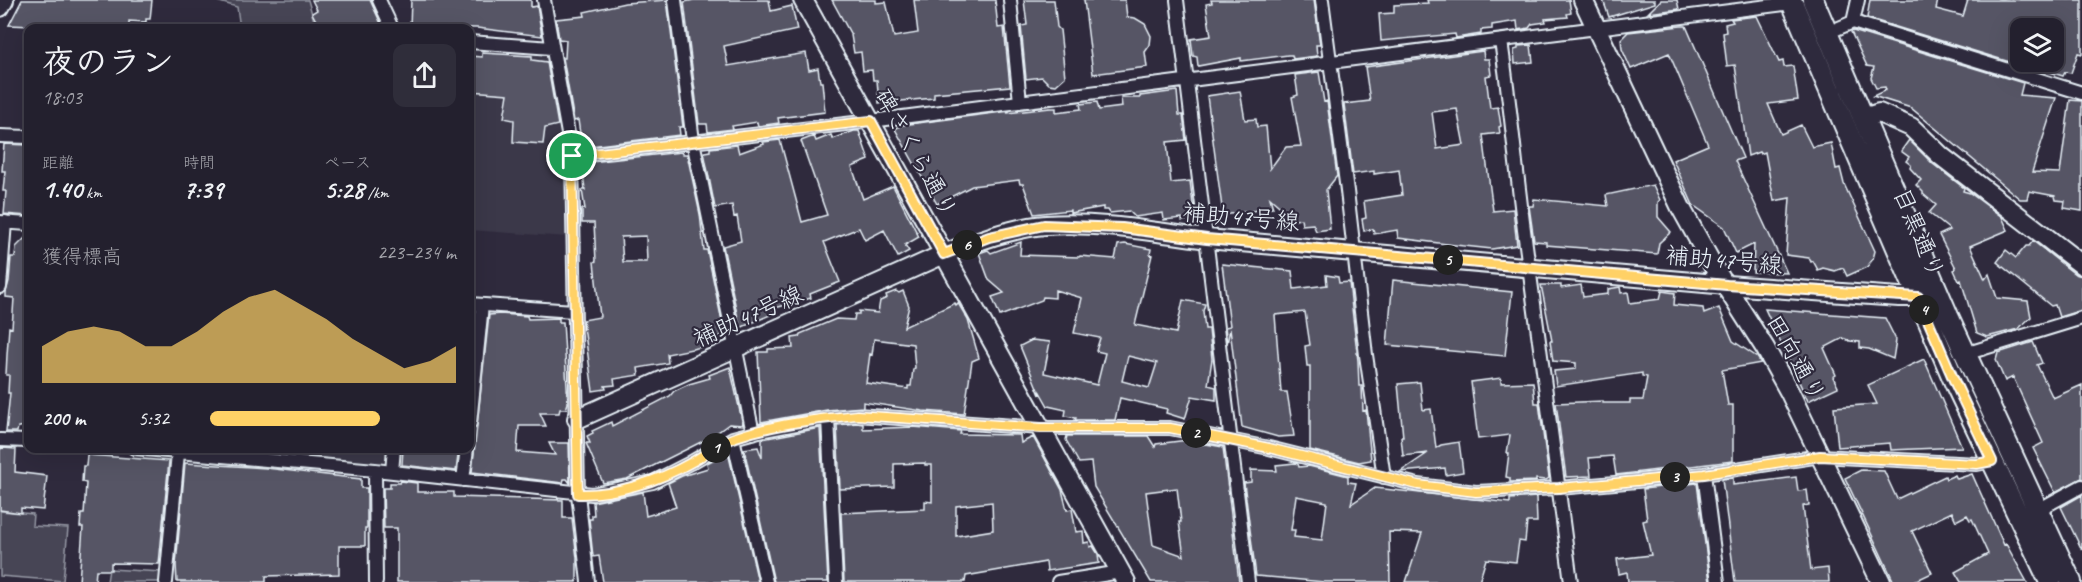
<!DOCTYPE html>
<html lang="ja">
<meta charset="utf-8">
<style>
:root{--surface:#23202e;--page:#2f2d3a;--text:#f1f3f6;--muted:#a3a3aa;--line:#403e4a;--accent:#ffd166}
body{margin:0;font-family:Caveat,"Klee One",sans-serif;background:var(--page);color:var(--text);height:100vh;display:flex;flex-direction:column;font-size:22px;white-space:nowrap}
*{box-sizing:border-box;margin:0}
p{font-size:20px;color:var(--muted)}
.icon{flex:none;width:33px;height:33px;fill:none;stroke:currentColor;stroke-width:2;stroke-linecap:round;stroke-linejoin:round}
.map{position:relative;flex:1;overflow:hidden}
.panel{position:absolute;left:24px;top:24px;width:450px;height:429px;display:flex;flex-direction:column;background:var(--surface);border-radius:12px;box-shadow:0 6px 24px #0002,0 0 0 2px var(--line)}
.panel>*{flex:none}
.tools{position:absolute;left:2010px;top:18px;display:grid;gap:12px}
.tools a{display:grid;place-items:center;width:54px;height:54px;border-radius:12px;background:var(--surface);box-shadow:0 6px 24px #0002,0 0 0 2px var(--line);font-size:30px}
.pin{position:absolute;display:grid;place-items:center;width:51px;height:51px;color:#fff;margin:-26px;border:3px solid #fff;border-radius:50%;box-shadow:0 2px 6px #0007}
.km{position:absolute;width:30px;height:30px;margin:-15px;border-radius:50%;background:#222;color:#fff;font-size:16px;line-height:30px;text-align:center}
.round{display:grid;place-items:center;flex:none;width:63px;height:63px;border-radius:12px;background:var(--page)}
.head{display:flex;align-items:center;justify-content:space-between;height:102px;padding:0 18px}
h1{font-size:33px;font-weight:800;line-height:45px}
.metrics{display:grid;grid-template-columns:repeat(3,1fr);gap:9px;height:102px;padding:6px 18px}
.metrics div{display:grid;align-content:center}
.metrics b{font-size:26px;font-weight:800}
.metrics small{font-size:16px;font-weight:400}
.metrics p{font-size:16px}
.chart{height:168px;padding:12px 18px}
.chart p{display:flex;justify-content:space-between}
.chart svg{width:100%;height:108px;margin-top:6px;fill:var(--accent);opacity:.7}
ul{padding:0 18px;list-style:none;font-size:20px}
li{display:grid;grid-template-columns:96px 72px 1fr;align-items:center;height:45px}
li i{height:15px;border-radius:8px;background:var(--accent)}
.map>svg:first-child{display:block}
</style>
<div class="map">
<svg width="2082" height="582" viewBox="0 0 2082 582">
<rect width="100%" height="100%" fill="#2f2a3d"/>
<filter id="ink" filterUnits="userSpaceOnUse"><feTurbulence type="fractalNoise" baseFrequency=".0167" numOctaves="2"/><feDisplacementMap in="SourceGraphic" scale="12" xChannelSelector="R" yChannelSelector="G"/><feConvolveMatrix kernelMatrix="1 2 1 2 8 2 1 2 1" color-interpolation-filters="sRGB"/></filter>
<g filter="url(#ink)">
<path fill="#3b3749" d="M470 49 540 53 547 58 565 158 567 237 470 230Z
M213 449H389L388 466Z"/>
<path fill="#464455" stroke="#979aa6" stroke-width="1.5" d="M213 0H308L316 28H240L237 7Z
M0 511 33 514 32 526 68 528 63 581 0 576Z
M109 569 162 572 161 582H107Z"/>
<path fill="#575565" stroke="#e8f1f8" stroke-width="1.5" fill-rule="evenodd" d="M22 0H152L150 19H146V22L129 21V27H122V28L82 24V28L9 25Z
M312 0H370L383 28H320L312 13 317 10Z
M411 0H531V7L537 6 542 36 477 28 410 27Z
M667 0 683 127H679L680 135 582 147 578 120 574 121 563 58H565L566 40 559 39 556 19 585 16 584 12 625 3Z
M694 0H769L771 11 792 6 797 30 724 46 728 66 806 53 809 70 818 68 820 82H822L825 112 778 118 779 123 758 126 757 122 732 126 733 129 708 132 707 124H699L684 2Z
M832 0H876V3L886 2 894 37 918 33 914 0H995L998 28 1004 27 1010 86 934 93V98L879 103 877 80H873L872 70 863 71 861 52 854 53 851 35Z
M1024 0H1054L1057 27 1060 30 1065 77 1056 85 1049 84 1042 77 1026 79 1021 26 1027 25Z
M1084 0H1125L1127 17 1135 18 1145 24 1151 36 1150 45 1145 52 1147 67 1093 74Z
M1211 0H1314L1320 45H1316L1317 56 1293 59 1292 55H1288L1241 61V58L1198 66 1197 57 1193 56 1191 39 1211 36 1206 4 1212 3Z
M1427 0H1569L1571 13 1567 14 1568 17 1545 19 1546 22 1532 24 1529 28 1518 30 1517 21 1492 25V29L1481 30V34L1456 38 1455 34 1381 41 1379 14 1394 13V5L1428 3Z
M1603 0H1655V3L1609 17Z
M1661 0H1677L1679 9 1648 13Z
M1870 0H1938L1936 9 1963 16 1968 0H2082V54L2078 53 2071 73 2065 72 2063 76 2027 65 2026 67 1867 18ZM2020 28H2054V62H2020Z
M1757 16 1779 62 1783 61 1784 67 1793 66 1798 100 1768 104 1781 134 1801 125 1812 147 1831 143 1836 169 1840 168 1844 184 1875 251 1873 259 1867 267 1847 276 1843 268 1835 271 1823 268 1818 270 1813 261 1811 262 1809 258 1786 255 1790 198 1774 201 1765 152 1760 154 1759 152 1748 156 1735 65 1727 66 1723 33 1726 32 1725 24 1733 22 1731 19Z
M1681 26H1686L1743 158 1735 161 1787 273 1753 272 1754 244 1736 253 1724 227 1693 205 1673 160 1708 145 1669 53 1631 69 1622 49 1621 39 1628 32Z
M1853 31 2023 83 2020 95 2056 98 2032 172 2060 173 2070 100 2082 101V211L2064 208 2065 201 2056 200 2055 196 2029 191 2027 199H2020L1911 108 1873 96 1886 90 1885 87 1876 88 1871 78 1874 67 1867 66 1851 32Z
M1531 45 1533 62 1515 64 1514 50 1518 49V46Z
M1483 51 1484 59H1489L1491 75 1486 76 1490 108 1498 107 1501 126 1499 127 1500 133 1483 135 1493 211 1513 209 1517 245 1492 249 1455 245 1398 238 1397 230 1374 234 1373 229 1364 231 1362 219 1366 218 1364 201 1402 195 1399 170 1374 174V171L1353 174 1344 104 1370 101 1365 67ZM1457 109 1464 145 1437 149 1432 112Z
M482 53 532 56V60L547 62 558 125 545 128 543 144 513 142 514 120 504 118 508 94 470 91V56L482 57Z
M1319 72 1324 102 1327 101 1337 176 1326 190 1330 229 1316 231 1313 224 1302 225 1301 219 1295 220 1270 198 1273 208 1223 215 1207 96 1240 91 1245 120 1256 119 1257 127 1266 126 1270 169 1286 147 1301 146 1292 97 1298 95 1295 75Z
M1177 91 1179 115H1183L1186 140 1167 142 1171 183 1190 181 1195 219 1182 221V218L1164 220 1163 213 1135 217 1129 211 1110 213 1108 210H1103V207L1070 213V210L1034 214 1023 184H1020L1019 180 972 186 937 204 895 129 902 125 1010 111 1007 113 1050 108H1056V112L1081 109 1080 104 1097 102 1099 110 1122 107 1121 98H1140V96Z
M854 131H859L869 160 852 167 863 199 893 186 919 237 905 245 909 251 898 257 884 230 865 240 859 228 824 242 840 282 810 294 811 298 775 308 777 312 740 328 723 246 741 241 737 216 734 217 732 205 715 208 704 152 710 151V148L737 145 739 153 764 144 763 142 780 140 802 222 827 215 801 141 814 136 816 141 831 135 833 139Z
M1909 140 1933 164 1964 188 1963 191 1970 193 2002 217 2008 230 1970 246 1985 279 1989 274 1997 298 2028 301 2031 317 2018 329 1987 337 1977 333 1961 280 1959 281 1954 270 1956 268 1939 235 1950 230 1929 213 1936 205 1923 194V192L1916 185 1921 180 1910 168 1911 165 1906 161 1909 157 1901 151Z
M4 144 28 145V216L4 214 6 191H3L5 171H2Z
M681 152 682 154H687L700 214 704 250H707L724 331 721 332 722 336 701 340 702 347 667 354 668 363 638 368 639 375 614 379 615 385 605 386 606 389 593 391 583 320 600 317 594 262 596 261 594 223H582V209H585L582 190H585L582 163ZM646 236 647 262H623L621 237Z
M1653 185 1660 200 1658 202V217L1671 232 1659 243 1657 254 1546 245V242L1534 241 1529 206H1533L1534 199 1608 206 1606 195Z
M28 235V426L18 427 17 432H6L10 393H8L9 375H6L7 355 9 327 12 328 14 298 6 297V292L9 281 11 257H15L16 247Z
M2033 241 2075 274 2082 276V310L2059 317 2055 305 2051 306 1997 262 2006 250 2016 258 2026 246H2029Z
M1021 242 1020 255 1079 257 1080 256 1115 259 1118 245 1125 244 1151 249 1150 254 1152 255 1135 325 1176 333 1183 300 1205 304 1203 311 1205 329H1209L1212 359 1208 385 1216 387V400L1192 396 1185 419 1166 413 1167 409 1120 398 1115 420H1075L1076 418 1065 416 1066 410 1048 406 1040 392V395L1020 346 1032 340 1050 342 1044 373 1097 385 1105 353 1096 351 1100 338 1074 333 1082 298 1055 290V298L1043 297 1042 300 1000 316 992 297 1004 293 989 280 979 253 988 250 991 253ZM1128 356 1157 363 1149 388 1122 381Z
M1222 264 1292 271 1294 289 1327 285 1326 275 1338 277 1339 283 1349 282 1358 361 1359 386H1362L1363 411 1366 410 1371 460 1359 462 1310 450V366H1307L1305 346 1310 345 1305 312 1275 315 1281 392H1287L1294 436 1278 437 1242 427 1230 329 1227 344 1225 327 1230 326Z
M1393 280 1512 292 1505 356 1387 345Z
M1541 285H1561V288L1581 285 1583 297 1608 294V289L1620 287 1621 293 1628 292 1630 303 1660 299 1662 291 1675 293 1674 305 1703 308 1704 314 1719 308 1733 341 1757 357 1761 363 1722 370 1728 405H1733V461L1616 475 1613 456 1589 458 1591 476 1566 477 1556 403 1603 401V403H1630V400H1643L1647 377 1642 376V373L1556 386 1554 371 1576 369V363L1553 361 1550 341H1552Z
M896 291 899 293 903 291 909 306 904 327 955 303 956 305 958 303 968 320 979 358 972 361 964 414 923 411 863 402V407L827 410 761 422 758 352H768V349L793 348 792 338 799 337 800 334 836 319 854 320 855 314H859V311L878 313 880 301 887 298 886 295ZM874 339 913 344 915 368 913 369 911 386H908V389L866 383 870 354 872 355Z
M1765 309 1885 318 1896 340 1893 359 1869 349 1860 348V342L1850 341 1843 338 1824 348 1836 375 1833 377 1838 387 1808 401Z
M500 314 527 316 528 319 559 318V322H563L568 403 566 409H560L559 413H540L546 426H519L517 452 555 455 549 443H569L570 483 567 479H564L563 483 472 472 489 315Z
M2033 342 2042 363 2037 365 2053 398 2082 385V478L2055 492 2033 448 2043 443 2013 377 2005 381 1996 360 1998 353Z
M1924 359 1962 447 1891 450 1890 443 1838 447 1834 407 1877 404 1868 385Z
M730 367 743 425 729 424 703 443V441L627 479 603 483 586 443H590L587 436 593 433 592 431 611 422 612 426 670 396 674 391 689 384 710 378 709 375Z
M1501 378V383L1533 382 1535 403H1539L1549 478 1546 480 1536 479V481L1510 482V478L1506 477 1509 453H1507L1510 435 1478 439 1471 382Z
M1420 382 1423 410 1431 409 1436 448 1441 445 1459 442 1463 472 1446 475 1445 468 1400 472 1428 453 1403 456 1401 437H1403L1398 384Z
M857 423 863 424V429L913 427 961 431 960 434 1020 435 1021 443 1033 437 1062 490 1067 510 1072 509 1076 532 1083 531 1084 543 1089 542 1090 547 1093 546 1098 554 1099 563 1047 571 1046 562 966 576 965 582H844L841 513 925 509V501L932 502V465H925V463L894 464V487L840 489 837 425ZM992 502 993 530 956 536V506Z
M820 428 828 582H774L744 449 758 447 762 458V439Z
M1067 436H1148L1155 447 1156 444 1188 440 1195 441V445L1206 444 1223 447 1239 582H1151L1094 487 1091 462 1079 463 1066 440ZM1177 488 1181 522H1179L1184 556 1153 545 1146 492Z
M3 448 16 449 15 472 47 476 43 510 21 508V513L0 510V449Z
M403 448H459L456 471 402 465Z
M728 452 758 582H603L599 556 593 557 589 519H592V515H594L593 502 643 492 646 516 676 507 668 483 682 476 708 468 707 463Z
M87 455 169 461 159 564 111 563V570H96L95 582H79L83 527H80L81 514H84L86 483 82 482 83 466H86Z
M185 463 266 468 361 479V488H367V528H365V546H339V574L266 576V582H177L176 565Z
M1295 463 1298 464 1299 467 1309 466 1348 476V482L1356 483 1351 504 1375 488 1510 503V499L1536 497 1537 522H1527L1525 542 1519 541 1516 562 1486 559 1479 582H1406L1422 533 1389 532 1390 582H1324L1256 576 1244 483 1251 482V470L1277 471 1276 465ZM1296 496 1327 502 1322 540 1294 537 1295 530H1291Z
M1861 470 1884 471 1897 499 1945 476 1946 479 1955 475 1957 479 1972 474 2004 545 2006 544 2027 582H1961L1955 572 1988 554 1972 519 1970 520 1967 515 1956 521 1952 512 1912 531 1932 573 1913 582H1894L1845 478Z
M1796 477 1798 491 1807 490 1809 505 1803 506 1811 570 1828 568 1829 582H1735L1722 479 1733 478V485Z
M401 481 417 483V492H454V497L563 500V518H572L577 558V582H397V528H384L383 488H390V483H400Z
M1697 483 1710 582H1628L1627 572 1619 574 1617 559 1651 555 1643 521 1647 520 1643 489Z
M2082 495V550L2061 507Z"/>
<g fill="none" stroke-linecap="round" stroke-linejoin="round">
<defs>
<path id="street" d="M379 0 392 28
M544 0 572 156 578 494 588 582
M675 0 693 141 753 433
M1010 0 1020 102
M1177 0 1248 582
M1322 0 1347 191 1366 355 1384 477
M1853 22 2082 93
M1827 33 1853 22 1858 0
M1501 41C1512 116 1518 192 1529 267 1543 372 1558 477 1571 582
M470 42 551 48
M0 136 28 137
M572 156 871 121 1792 3
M0 222 28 224
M0 287 5 222
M470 304 574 311
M1965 354 2082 318
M828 418 836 582
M470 423 482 305
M733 438 766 582
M0 440 28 441
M134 448 375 470 592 494 653 482 690 463 733 438 759 431 828 418 857 415 1041 428H1170L1269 448 1418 485 1476 492 1559 488 1637 481 1704 474 1820 456 1977 464 1992 461
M375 470 376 582
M392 472 394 448
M1704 474 1718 582
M463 480 467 448
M2038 510 2082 486
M166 582 178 453
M1058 582 1121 572"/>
<path id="secondary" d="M803 0 1126 582
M1583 0 1681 208 1716 271 1765 348 1790 393 1881 582
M0 7 4 0
M1864 118 1879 113 1911 127 1941 156 2082 265
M577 419 944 254C972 242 1016 227 1046 225 1099 221 1154 232 1207 239L1727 285 1899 297H1918L1938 291"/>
<path id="primary" d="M1791 0 1956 385 2050 582
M1813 0 1948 316 2071 582"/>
</defs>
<use href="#street" stroke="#e8f1f8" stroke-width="16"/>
<use href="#secondary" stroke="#e8f1f8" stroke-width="22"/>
<use href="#primary" stroke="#e8f1f8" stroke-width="24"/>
<use href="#street" stroke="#2f2a3d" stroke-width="12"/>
<use href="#secondary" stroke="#2f2a3d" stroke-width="18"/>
<use href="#primary" stroke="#2f2a3d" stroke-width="20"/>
</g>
</g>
<g fill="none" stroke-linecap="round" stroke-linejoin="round" filter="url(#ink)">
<defs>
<path id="route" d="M871 121 944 254 989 237 1044 225 1122 228 1207 239 1727 285 1918 297 1956 385 1992 461 1977 464 1820 456 1704 474 1637 481 1559 488 1476 492 1418 485 1269 448 1170 428H1041L857 415C817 419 774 424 736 437 720 442 706 454 692 462 659 481 616 495 578 494L572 156Z"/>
</defs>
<use href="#route" stroke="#fff" stroke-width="12"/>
<use href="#route" stroke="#ffd166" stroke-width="8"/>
</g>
<g text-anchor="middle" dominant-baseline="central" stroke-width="4.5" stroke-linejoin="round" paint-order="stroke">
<g font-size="24" fill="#e8f1f8" stroke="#2f2a3d">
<text transform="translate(916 153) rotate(61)">碑さくら通り</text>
<text transform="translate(1241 217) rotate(5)">補助47号線</text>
<text transform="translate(1919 233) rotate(67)">目黒通り</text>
<text transform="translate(1724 260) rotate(5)">補助47号線</text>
<text transform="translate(748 316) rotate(-24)">補助47号線</text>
<text transform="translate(1796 358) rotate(61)">田向通り</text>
</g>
</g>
</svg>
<div class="tools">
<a><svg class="icon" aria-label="layers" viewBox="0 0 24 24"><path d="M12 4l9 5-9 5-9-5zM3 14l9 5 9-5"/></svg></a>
</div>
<div class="pin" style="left:572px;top:156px;background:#1e9e55"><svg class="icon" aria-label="arrive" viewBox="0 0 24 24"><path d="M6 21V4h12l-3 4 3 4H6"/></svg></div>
<b class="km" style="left:716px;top:448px">1</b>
<b class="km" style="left:1196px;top:433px">2</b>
<b class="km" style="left:1675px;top:477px">3</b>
<b class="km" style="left:1924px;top:310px">4</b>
<b class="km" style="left:1448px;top:260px">5</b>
<b class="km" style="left:967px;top:245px">6</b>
<section class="panel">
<div class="head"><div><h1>夜のラン</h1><p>18:03</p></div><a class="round"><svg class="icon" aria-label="share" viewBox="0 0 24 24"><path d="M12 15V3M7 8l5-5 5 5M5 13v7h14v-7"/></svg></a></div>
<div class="metrics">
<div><p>距離</p><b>1.40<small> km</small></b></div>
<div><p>時間</p><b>7:39</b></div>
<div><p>ペース</p><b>5:28<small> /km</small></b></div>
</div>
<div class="chart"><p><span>獲得標高</span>223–234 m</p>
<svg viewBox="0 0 160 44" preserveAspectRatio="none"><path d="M0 44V29L10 23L20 21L30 23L40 29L50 29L60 23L70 15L80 9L90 6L100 12L110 18L120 26L130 32L140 38L150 35L160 29V44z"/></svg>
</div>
<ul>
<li><b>200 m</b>5:32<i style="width:69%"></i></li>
</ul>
</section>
</div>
